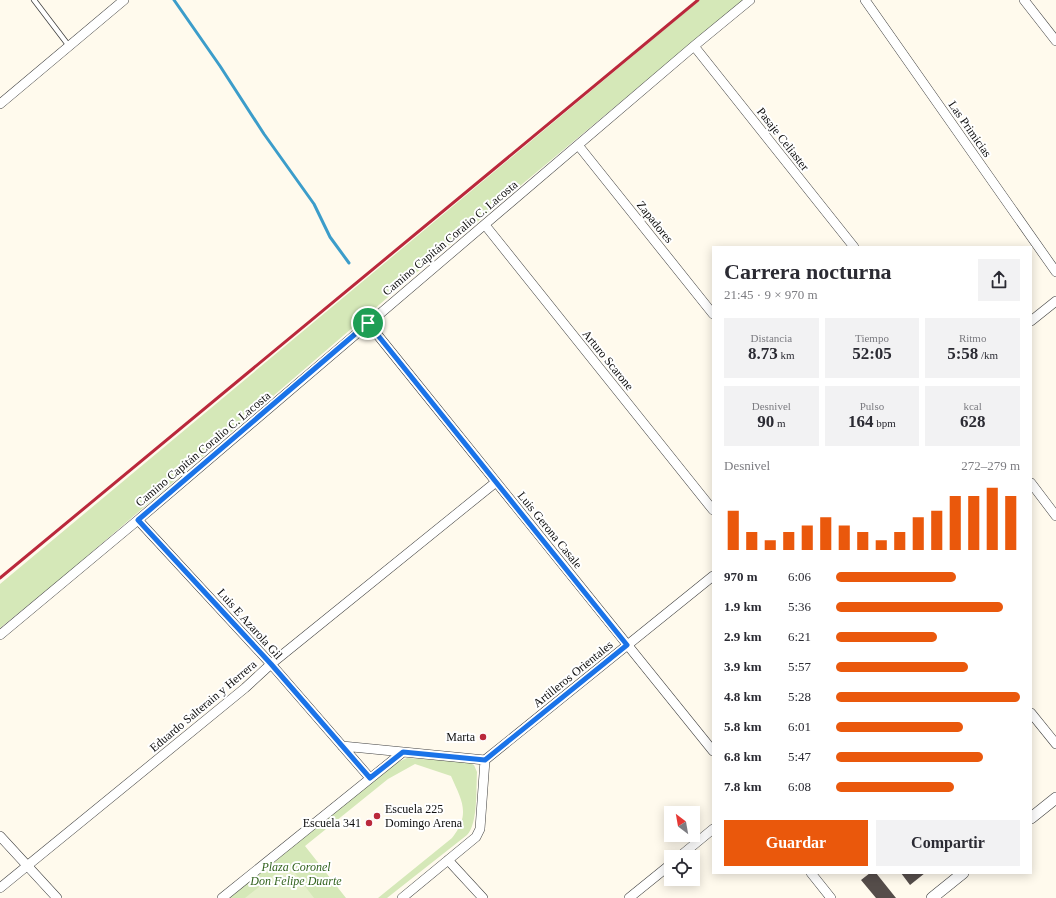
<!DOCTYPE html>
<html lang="es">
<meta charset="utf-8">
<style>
:root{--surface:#fff;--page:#f2f2f3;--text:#2b2b33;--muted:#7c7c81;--accent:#ea580c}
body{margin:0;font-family:"Times New Roman",serif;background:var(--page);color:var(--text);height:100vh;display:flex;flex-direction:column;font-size:15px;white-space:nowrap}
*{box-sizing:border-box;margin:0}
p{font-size:13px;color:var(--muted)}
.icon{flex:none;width:22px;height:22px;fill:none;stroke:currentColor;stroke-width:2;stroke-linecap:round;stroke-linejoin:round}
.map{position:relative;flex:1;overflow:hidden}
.panel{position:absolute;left:712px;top:246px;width:320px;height:628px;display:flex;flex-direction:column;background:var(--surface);border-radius:0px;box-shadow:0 2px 10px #0003}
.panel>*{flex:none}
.needle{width:26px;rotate:329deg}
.fabs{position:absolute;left:664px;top:806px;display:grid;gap:8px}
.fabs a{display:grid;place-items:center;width:36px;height:36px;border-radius:0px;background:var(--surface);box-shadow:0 2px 10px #0003;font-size:20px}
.pin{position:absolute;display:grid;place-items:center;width:34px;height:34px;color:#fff;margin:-17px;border:2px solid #fff;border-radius:50%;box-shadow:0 1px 4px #0007}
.round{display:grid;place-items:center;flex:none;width:42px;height:42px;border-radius:0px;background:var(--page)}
.summary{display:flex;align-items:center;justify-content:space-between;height:68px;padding:0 12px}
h1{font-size:22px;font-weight:700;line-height:30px}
.stats{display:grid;grid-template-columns:repeat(3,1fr);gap:6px;height:68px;padding:4px 12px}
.stats div{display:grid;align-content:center;border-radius:0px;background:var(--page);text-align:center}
.stats b{font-size:17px;font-weight:700}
.stats small{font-size:11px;font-weight:400}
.stats p{font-size:11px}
.chart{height:112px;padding:8px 12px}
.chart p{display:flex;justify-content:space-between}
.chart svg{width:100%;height:72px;margin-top:4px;stroke:var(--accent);stroke-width:6}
.button{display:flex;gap:8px;margin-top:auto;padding:8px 12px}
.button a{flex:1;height:46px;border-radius:0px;background:var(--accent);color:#fff;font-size:16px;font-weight:700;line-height:46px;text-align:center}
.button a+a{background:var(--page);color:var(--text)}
ul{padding:0 12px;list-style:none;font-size:13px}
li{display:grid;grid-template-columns:64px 48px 1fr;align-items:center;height:30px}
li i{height:10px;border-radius:5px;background:var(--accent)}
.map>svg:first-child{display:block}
</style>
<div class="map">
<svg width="1056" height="898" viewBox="0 0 1056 898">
<rect width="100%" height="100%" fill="#fffaed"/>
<path fill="#d5e8b8" d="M700 0H743L423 267 64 576 0 628V584Z
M407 758 468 762 474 765 477 772C476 788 478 824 467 835L387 898H378L452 838C471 814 462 801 451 776L415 764 388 779 305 846 346 898H229L396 763Z"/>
<path fill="#e5efca" d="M288 864 314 898H245Z"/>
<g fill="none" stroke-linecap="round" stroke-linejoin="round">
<path stroke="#3c9dca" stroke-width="3" d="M174 0 220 66 264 134 314 204 330 237 349 263"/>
</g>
<path fill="#554d4a" d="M870 873H876L896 898H876L861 880Z
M901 873H925L910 885Z"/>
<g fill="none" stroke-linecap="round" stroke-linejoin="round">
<defs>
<path id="service" d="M34 0 69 46"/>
<path id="minor" d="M865 0 1056 272
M1024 0 1056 41
M694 46 854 247
M0 104 124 0
M578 145 713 314
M485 225 713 510
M1031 321 1056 301
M368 323 713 751
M1031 483 1056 516
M138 520 271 664 370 778
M0 635 138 520 694 46 750 0
M1031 713 1056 744
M342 746 485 760 480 829 476 837 402 898
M485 760 713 576
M0 836 57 898
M679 857 713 829
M448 860 483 898
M811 873 831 898
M0 888 245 688 271 664 496 482
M222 898 403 752
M629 898 671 864"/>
<path id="tertiary" d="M1031 818 1056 798
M932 898 963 873"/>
</defs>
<use href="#service" stroke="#404040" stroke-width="6"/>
<use href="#minor" stroke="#404040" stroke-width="10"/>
<use href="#tertiary" stroke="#404040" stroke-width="12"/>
<use href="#service" stroke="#fff" stroke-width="4.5"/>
<use href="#minor" stroke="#fff" stroke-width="9"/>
<use href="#tertiary" stroke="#fff" stroke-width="11"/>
<path stroke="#ba283b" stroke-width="3" d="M0 578 698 0"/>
</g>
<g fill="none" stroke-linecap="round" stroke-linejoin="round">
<defs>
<path id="route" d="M368 323 627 645 485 760 403 752 370 778 271 664 138 520Z"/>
</defs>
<use href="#route" stroke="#fff" stroke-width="8"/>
<use href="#route" stroke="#1a73e8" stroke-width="5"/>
</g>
<g fill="#ba283b" stroke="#fff" stroke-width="1.5">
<circle cx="483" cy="737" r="4"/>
<circle cx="377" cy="816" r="4"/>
<circle cx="369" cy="823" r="4"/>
</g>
<g text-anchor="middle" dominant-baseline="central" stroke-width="4" stroke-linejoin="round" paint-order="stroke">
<g font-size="12" fill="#0d0d0d" stroke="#fff">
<text transform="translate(970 129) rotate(55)">Las Primicias</text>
<text transform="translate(783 139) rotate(52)">Pasaje Celiaster</text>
<text transform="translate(655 222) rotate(51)">Zapadores</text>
<text transform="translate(450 238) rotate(-40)">Camino Capitán Coralio C. Lacosta</text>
<text transform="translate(608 360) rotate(51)">Arturo Scarone</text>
<text transform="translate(203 449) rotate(-40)">Camino Capitán Coralio C. Lacosta</text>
<text transform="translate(550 530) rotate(51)">Luis Gerona Casale</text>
<text transform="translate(250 624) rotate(48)">Luis E Azarola Gil</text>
<text transform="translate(573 674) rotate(-39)">Artilleros Orientales</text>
<text transform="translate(203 706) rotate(-40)">Eduardo Salterain y Herrera</text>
</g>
<g font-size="12" fill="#0d0d0d" stroke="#fff" text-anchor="end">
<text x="475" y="737">Marta</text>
<text x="385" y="809" text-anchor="start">Escuela 225<tspan x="385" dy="14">Domingo Arena</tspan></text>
<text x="361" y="823">Escuela 341</text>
</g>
<g font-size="12" font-style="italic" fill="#33631f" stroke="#fff">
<text x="296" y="867">Plaza Coronel<tspan x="296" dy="14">Don Felipe Duarte</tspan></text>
</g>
</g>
</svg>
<div class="fabs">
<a><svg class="needle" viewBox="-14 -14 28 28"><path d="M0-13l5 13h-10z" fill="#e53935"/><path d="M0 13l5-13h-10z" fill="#7c7c81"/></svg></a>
<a><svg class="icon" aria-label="locate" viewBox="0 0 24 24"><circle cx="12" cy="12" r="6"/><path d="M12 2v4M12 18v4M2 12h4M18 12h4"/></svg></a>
</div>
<div class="pin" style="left:368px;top:323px;background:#1e9e55"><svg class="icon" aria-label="arrive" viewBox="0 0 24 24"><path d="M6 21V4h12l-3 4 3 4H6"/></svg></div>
<section class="panel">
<div class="summary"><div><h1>Carrera nocturna</h1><p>21:45 · 9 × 970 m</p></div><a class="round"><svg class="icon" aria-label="share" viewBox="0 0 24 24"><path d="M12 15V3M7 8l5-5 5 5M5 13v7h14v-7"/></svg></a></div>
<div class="stats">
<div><p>Distancia</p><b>8.73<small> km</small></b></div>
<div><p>Tiempo</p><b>52:05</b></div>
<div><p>Ritmo</p><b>5:58<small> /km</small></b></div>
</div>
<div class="stats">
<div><p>Desnivel</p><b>90<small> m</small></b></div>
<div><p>Pulso</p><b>164<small> bpm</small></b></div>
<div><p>kcal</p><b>628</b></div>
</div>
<div class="chart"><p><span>Desnivel</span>272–279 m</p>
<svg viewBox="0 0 160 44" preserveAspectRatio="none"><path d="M5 44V20M15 44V33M25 44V38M35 44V33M45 44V29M55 44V24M65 44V29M75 44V33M85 44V38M95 44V33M105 44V24M115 44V20M125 44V11M135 44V11M145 44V6M155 44V11"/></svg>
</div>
<ul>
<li><b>970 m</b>6:06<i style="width:65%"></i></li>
<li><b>1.9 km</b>5:36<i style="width:91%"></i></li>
<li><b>2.9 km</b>6:21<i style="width:55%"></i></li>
<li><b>3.9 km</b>5:57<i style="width:72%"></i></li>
<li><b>4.8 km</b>5:28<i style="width:100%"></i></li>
<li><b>5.8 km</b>6:01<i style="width:69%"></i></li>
<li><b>6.8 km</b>5:47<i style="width:80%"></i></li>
<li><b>7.8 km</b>6:08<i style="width:64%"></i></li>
</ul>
<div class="button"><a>Guardar</a><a>Compartir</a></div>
</section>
</div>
